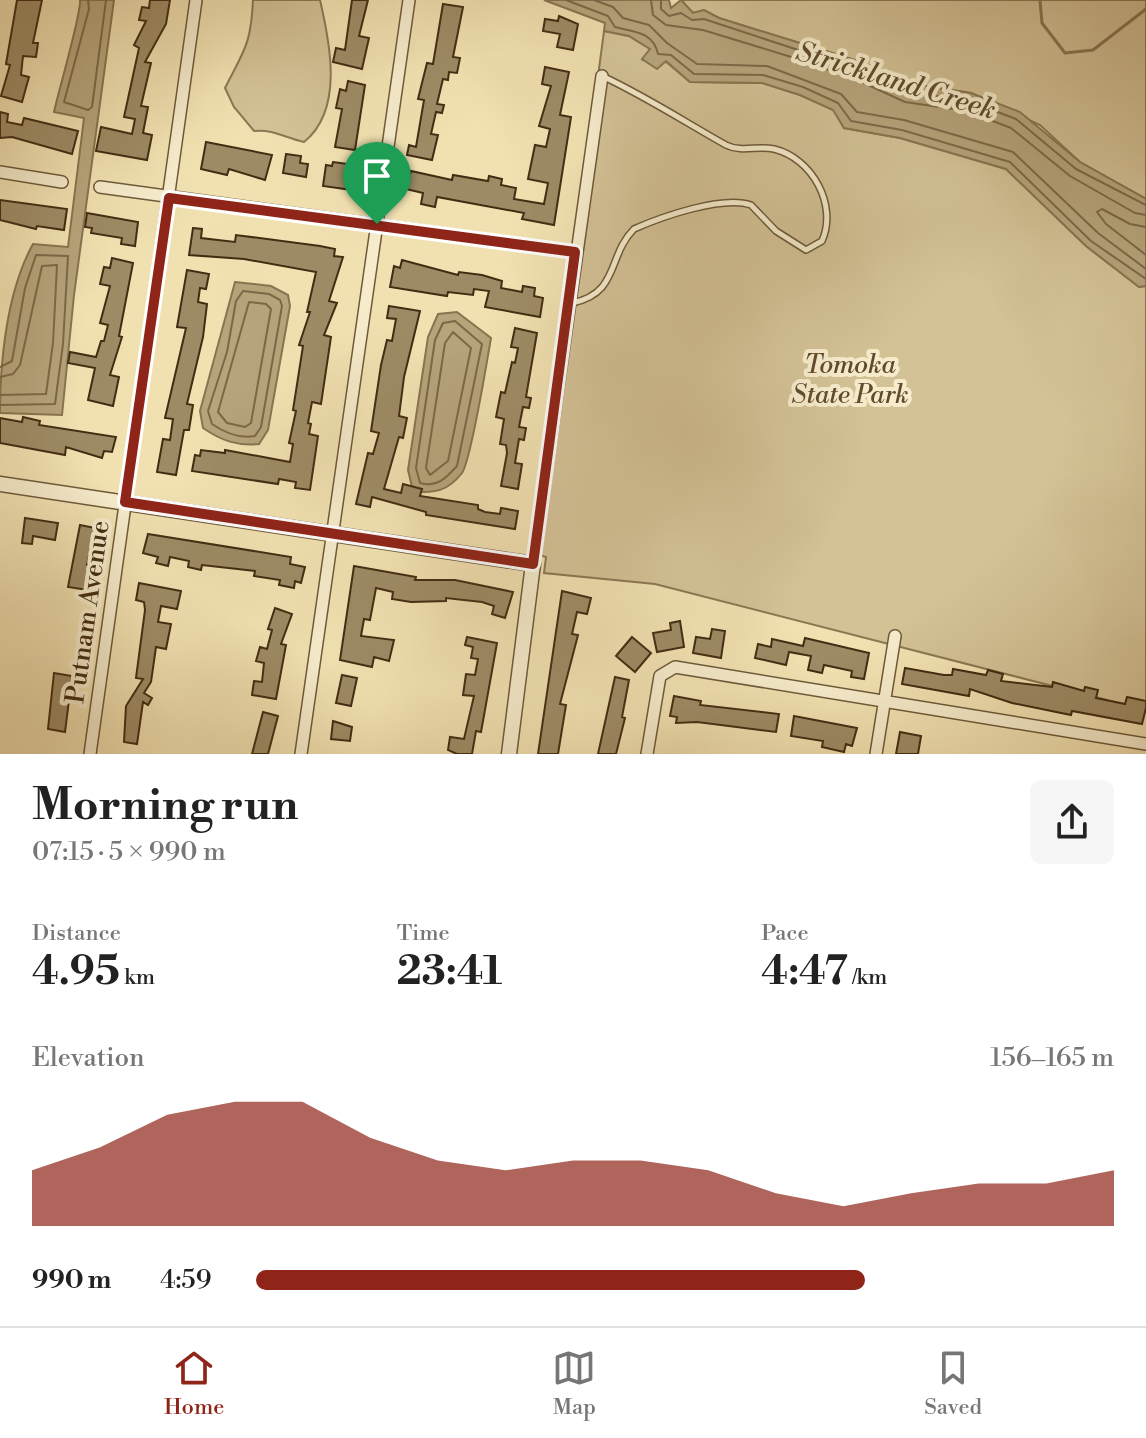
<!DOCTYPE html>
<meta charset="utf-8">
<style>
:root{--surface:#fff;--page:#f6f6f6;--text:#222;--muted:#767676;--line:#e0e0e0;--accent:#8f2418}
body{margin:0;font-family:"Libre Bodoni",serif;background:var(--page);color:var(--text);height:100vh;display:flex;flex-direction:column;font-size:30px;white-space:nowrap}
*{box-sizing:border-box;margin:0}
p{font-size:26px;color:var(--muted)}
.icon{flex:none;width:44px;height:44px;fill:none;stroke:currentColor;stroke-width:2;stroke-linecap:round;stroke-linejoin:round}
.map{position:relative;height:754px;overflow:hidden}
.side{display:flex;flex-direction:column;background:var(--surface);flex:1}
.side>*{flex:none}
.pin{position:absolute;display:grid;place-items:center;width:68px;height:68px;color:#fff;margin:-82px -34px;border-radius:50% 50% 50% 0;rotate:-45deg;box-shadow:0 0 8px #0007}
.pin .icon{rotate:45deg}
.round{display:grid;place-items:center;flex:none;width:84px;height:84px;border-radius:12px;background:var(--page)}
.summary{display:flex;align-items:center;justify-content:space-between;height:136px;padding:0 32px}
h1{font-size:44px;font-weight:700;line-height:60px}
.metrics{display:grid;grid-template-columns:repeat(3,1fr);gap:12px;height:136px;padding:8px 32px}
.metrics div{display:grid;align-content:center}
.metrics b{font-size:40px;font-weight:700}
.metrics small{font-size:22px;font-weight:400}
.metrics p{font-size:22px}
.chart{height:224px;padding:16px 32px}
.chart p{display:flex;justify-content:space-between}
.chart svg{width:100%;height:144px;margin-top:8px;fill:var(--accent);opacity:.7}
ul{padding:0 32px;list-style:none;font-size:26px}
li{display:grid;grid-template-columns:128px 96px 1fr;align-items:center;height:60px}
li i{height:20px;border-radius:10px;background:var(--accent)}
.dock{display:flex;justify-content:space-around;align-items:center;height:112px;border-top:2px solid var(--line);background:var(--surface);font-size:22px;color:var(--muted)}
.dock a{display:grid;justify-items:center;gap:4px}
.dock .current{color:var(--accent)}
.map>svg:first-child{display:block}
</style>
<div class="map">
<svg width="1146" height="754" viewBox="0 0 1146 754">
<rect width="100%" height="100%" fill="#f1e1b1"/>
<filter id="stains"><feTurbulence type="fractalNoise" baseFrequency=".0025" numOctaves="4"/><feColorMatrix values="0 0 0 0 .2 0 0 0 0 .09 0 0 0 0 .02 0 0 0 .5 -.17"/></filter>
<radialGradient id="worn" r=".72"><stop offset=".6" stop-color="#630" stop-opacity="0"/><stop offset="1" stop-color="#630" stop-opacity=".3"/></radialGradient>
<path fill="#d3c296" stroke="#8a7854" stroke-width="2" d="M253 0H320C330 43 344 110 304 142 285 138 274 129 254 131L234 107 225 88C244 50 251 45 253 0Z
M681 0H1146V199L1080 162 1040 125 971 93 911 84 861 62 719 18 704 10 693 13Z
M604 31 629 36 650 49 643 60 665 61 690 82 762 83 800 95 834 110 844 128 900 138 1006 169 1086 246 1139 287 1146 286V710L655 584 544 573 546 557 535 554Z"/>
<path fill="#b6a47b" stroke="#887451" stroke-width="2" d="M80 0H114L74 295 62 415 0 413C0 360 7 291 33 244L68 247 84 118 54 112C58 93 82 11 80 0Z
M544 0H669L671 8 681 0 693 13 704 10 719 18 861 62 911 84 971 93 1020 112 1080 162 1146 199V286L1139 287 1086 246 1006 169 900 138 844 128 833 110 800 95 762 83 690 82 666 61 657 69 642 59 650 49 629 36 604 31 605 23Z
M235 282 271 286 288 295 290 306 268 430 259 444C237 446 222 441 203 428L200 411Z
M457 312 491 338C487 361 471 460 462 473 448 491 434 494 413 491L408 470 428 337 438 314Z"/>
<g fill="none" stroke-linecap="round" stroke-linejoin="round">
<path stroke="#7c6847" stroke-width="2" d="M88 0 89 9 64 102 88 110 92 107 106 0
M566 0 608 16 615 27C633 32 653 31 658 54L671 55 694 74 763 75 803 87 838 103 851 121 902 130 1010 162 1091 241 1146 279
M594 0 613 7 623 18 649 25 667 43 697 64 767 66 841 94 857 112 904 120 1013 152 1098 233 1146 269
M651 0 653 15 666 25 703 30 788 56 855 79 905 102 967 111 1011 128 1070 176 1135 213 1146 215
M661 0V9L669 16 681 13 692 20 704 19 859 70 908 92 969 101 1016 119 1076 169 1146 205
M1146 227 1130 224 1102 209 1097 212 1106 224 1146 255
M243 291 269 294 280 300 282 306 261 427 255 436C239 439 225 433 212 424L208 411 227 352 236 301Z
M249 302 266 304 271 309 251 423 245 427 227 423 218 412Z
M455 321 482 344 457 466C446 478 437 488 420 483L416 468 435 340 443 323Z
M453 332 471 348 448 461 430 475 426 468 445 343Z
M0 367 12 361 25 288 36 255 68 256 63 344 55 404 0 405
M0 377 13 374 20 365 42 266 57 265 53 343 46 394 0 395"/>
<path stroke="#887451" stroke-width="3" d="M1040 0 1042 23 1065 53 1093 50 1146 9"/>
</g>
<path fill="#9d8b65" stroke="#422d13" stroke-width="2" d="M17 0H42L33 43H38L36 57 23 56 21 75 29 77 22 102 1 96 10 65 6 64Z
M150 0H170L166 24 145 62 151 63 141 106 148 107 143 133 152 135 147 160 96 151 101 127 132 134 135 119 124 117 139 48 134 45 146 21 139 20 142 7 149 8Z
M352 0H368L359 36 369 38 362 69 333 62 336 48 345 50Z
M443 4 463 7 453 57 460 58 457 73 449 72 448 80 443 79 437 104 444 105 442 113 436 112 431 134 438 135 432 160 407 155 409 145 416 147 424 100 418 99 427 63 433 64Z
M559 16 578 24 573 50 557 47 560 34 543 31 545 19 558 21Z
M545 67 569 72 560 115 571 117 554 225 522 219 524 213 437 197 435 207 421 204 423 193 406 189 411 171 452 180 453 175 488 181 489 176 502 179 501 185 516 188 514 199 544 204 548 183 528 179 535 145 546 147 550 129 539 126 551 86 542 84Z
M348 81 365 85 355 150 335 147 342 109 336 108 340 89 346 91Z
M0 112 8 114 7 122 22 125 24 118 78 131 72 154 12 137 0 138Z
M206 142 272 155 265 180 229 169 227 175 201 169Z
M286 154 301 156 300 163 308 164 306 177 283 173Z
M333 162 355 165 352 190 323 186 326 165 332 166Z
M0 200 67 209 64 230 37 226 36 229 0 220Z
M87 213 138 222 135 246 121 244 122 238 91 233 92 228 85 227Z
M193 228 202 229 201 238 235 242 236 235 320 246 335 249 334 256 343 257 329 301 337 303 324 335 331 337 321 404 312 402 308 423 311 424 309 434 318 436 310 490 295 488 296 482 279 479 278 484 192 471 195 455 200 456 201 450 225 453V450L290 462 293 444 289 443 296 411 293 410 303 346 299 345 310 312H307L316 272 244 259 189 255Z
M112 258 133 263 119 336 122 337 110 375 119 377 113 406 88 400 95 368 68 363 70 352 96 357 101 341H104L108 325 100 323 110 286 100 284 104 267 110 268Z
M402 260 458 275 459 272 482 275 502 281 501 288 522 292 523 286 535 288 534 296 543 298 540 317 485 307 489 291 474 289 473 295 448 292 447 296 390 287 394 266 400 268Z
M187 270 209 274 206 289 200 288 198 302 207 304 203 337 187 404 193 405 189 430H184L176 475 157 472 163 439 170 440 173 419 165 418 186 328 177 327Z
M389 306 420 311 404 377 399 416 407 418 403 438 399 437 384 489 401 493 403 484 422 489 420 496 478 505V509L485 512 500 514 501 508 518 511 515 529 426 515V512L372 497 370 507 356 504 368 453 373 454 379 433 371 431 381 365 387 340 392 341 396 319 387 318Z
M515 328 537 333 526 397 531 398 529 408 523 407 519 427 526 428 524 440 519 439 515 463 522 464 518 489 501 486 507 453 506 445 500 444 504 419 496 417 501 392 505 393 512 362 515 363 518 348 511 347Z
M23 417 40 421 39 425 116 437 112 452 104 451 102 458 66 447 65 455 0 443V418L22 422Z
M25 518 58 523 55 540 33 536 32 544 22 543Z
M80 525 95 528 87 565 92 566 88 590 68 587Z
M148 534 291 557 290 564 305 567 301 583 295 581 294 588 279 585 280 580 254 576 255 571 202 565 201 570 188 567 189 561 170 557 168 566 156 563 158 557 143 553Z
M354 566 416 577 415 580H455L513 592 505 618 492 614 494 606 482 602 446 598V601L411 602 392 599 393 592 376 588 370 620 364 619 361 636 394 640 389 661 374 657 372 667 340 660Z
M139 583 181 591 177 609 161 606 158 622 171 624 166 649 156 647 151 682 144 693 152 698 148 705 143 702 137 744 124 742 126 706 143 679 136 678 145 610 144 602 136 600Z
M562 591 591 598 587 614 577 612 572 634 578 635 560 704 566 705 558 754H538Z
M275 608 292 614 281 644 286 645 276 699 252 695 254 681 262 682 264 663 256 661 260 647 267 649 272 630 268 629Z
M680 621 684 647 657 652 653 633 671 630 670 623Z
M712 629 725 631 721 658 693 653 696 637 710 639Z
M467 637 497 643 481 732 476 731 472 754H457L448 750 450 737 464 739 474 696 463 695 466 674 475 675 478 659 471 658 473 647 465 645Z
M632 637 651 653 635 672 616 656Z
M805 638 869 653 864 679 851 677 852 671 824 665 822 673 808 670 811 656 789 652 786 665 755 658 758 644 771 647 772 639 803 646Z
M905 668 944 675H952L953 669 986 675 988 670 1003 674 1001 681 1052 687 1053 682 1084 691 1085 687 1098 690 1096 698 1125 704 1127 697 1146 701V708L1142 724 1072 711 1071 715 1012 703 970 689 969 696 902 684Z
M54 673 72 676 65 732 48 729Z
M342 675 357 678 351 706 336 703Z
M615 677 629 680 622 717 625 718 616 754H598Z
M674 696 701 701 700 705 779 714 776 732 697 722 676 723 677 717 670 716Z
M263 712 278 716 268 754H252Z
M794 716 857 728 852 746 846 744 844 752 822 747 823 741 791 736Z
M333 721 352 727 350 741 331 739Z
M900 732 921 736 918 754H896Z"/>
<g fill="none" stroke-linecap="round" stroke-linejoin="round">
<defs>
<path id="service" d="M572 303C620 293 607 256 634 229 661 217 723 195 751 205L776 231 806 250 822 241C838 205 812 158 774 149 758 145 742 153 726 145 685 122 645 96 602 76"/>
<path id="minor" d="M0 172 62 182
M100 187 575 252
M533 564 602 76
M90 754 196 0
M301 754 409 0
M647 754 660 676 675 667 1146 744
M876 754 895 636"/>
<path id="tertiary" d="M0 484 533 564 509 754"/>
</defs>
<use href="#service" stroke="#6e5a3a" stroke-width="8"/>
<use href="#minor" stroke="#6e5a3a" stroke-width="14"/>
<use href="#tertiary" stroke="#6e5a3a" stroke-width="17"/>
<use href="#service" stroke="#f6eccc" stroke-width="5"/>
<use href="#minor" stroke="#f6eccc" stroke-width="11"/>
<use href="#tertiary" stroke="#f6eccc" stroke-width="14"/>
</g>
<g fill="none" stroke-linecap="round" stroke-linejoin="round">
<defs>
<path id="route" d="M169 198 575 252 533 564 125 502Z"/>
</defs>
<use href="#route" stroke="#fff" stroke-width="16"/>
<use href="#route" stroke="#8f2418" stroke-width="10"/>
</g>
<g text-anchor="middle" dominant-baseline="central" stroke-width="8" stroke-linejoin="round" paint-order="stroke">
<g font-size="26" font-style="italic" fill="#5f4b2d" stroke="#f6eccc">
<text x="850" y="365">Tomoka<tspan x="850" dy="30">State Park</tspan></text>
</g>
<g font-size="26" fill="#422d13" stroke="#f6eccc">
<text transform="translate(88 612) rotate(-82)">Putnam Avenue</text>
</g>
<g font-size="28" font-style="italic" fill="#5f4b2d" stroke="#f6eccc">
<text transform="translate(896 81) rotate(17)">Strickland Creek</text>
</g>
</g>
<rect width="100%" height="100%" filter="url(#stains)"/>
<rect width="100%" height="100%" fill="url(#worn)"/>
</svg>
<div class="pin" style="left:377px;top:224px;background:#1e9e55"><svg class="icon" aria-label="arrive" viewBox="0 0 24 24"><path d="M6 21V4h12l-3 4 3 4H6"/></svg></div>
</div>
<section class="side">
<div class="summary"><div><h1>Morning run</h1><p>07:15 · 5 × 990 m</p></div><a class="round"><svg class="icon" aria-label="share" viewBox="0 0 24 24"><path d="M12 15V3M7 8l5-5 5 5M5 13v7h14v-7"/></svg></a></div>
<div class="metrics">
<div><p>Distance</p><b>4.95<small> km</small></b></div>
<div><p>Time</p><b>23:41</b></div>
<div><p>Pace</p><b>4:47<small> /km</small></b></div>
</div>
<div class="chart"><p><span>Elevation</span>156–165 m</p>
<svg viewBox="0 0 160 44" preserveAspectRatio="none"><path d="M0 44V27L10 20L20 10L30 6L40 6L50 17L60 24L70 27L80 24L90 24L100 27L110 34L120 38L130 34L140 31L150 31L160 27V44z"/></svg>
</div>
<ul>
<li><b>990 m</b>4:59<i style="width:71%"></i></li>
</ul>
</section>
<nav class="dock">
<a class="current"><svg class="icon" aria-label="home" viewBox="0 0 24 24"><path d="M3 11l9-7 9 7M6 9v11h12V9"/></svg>Home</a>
<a><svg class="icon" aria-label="map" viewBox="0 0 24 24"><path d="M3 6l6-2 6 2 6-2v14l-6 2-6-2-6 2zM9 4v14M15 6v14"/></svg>Map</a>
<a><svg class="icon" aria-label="saved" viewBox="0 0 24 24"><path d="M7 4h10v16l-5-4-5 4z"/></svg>Saved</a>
</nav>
